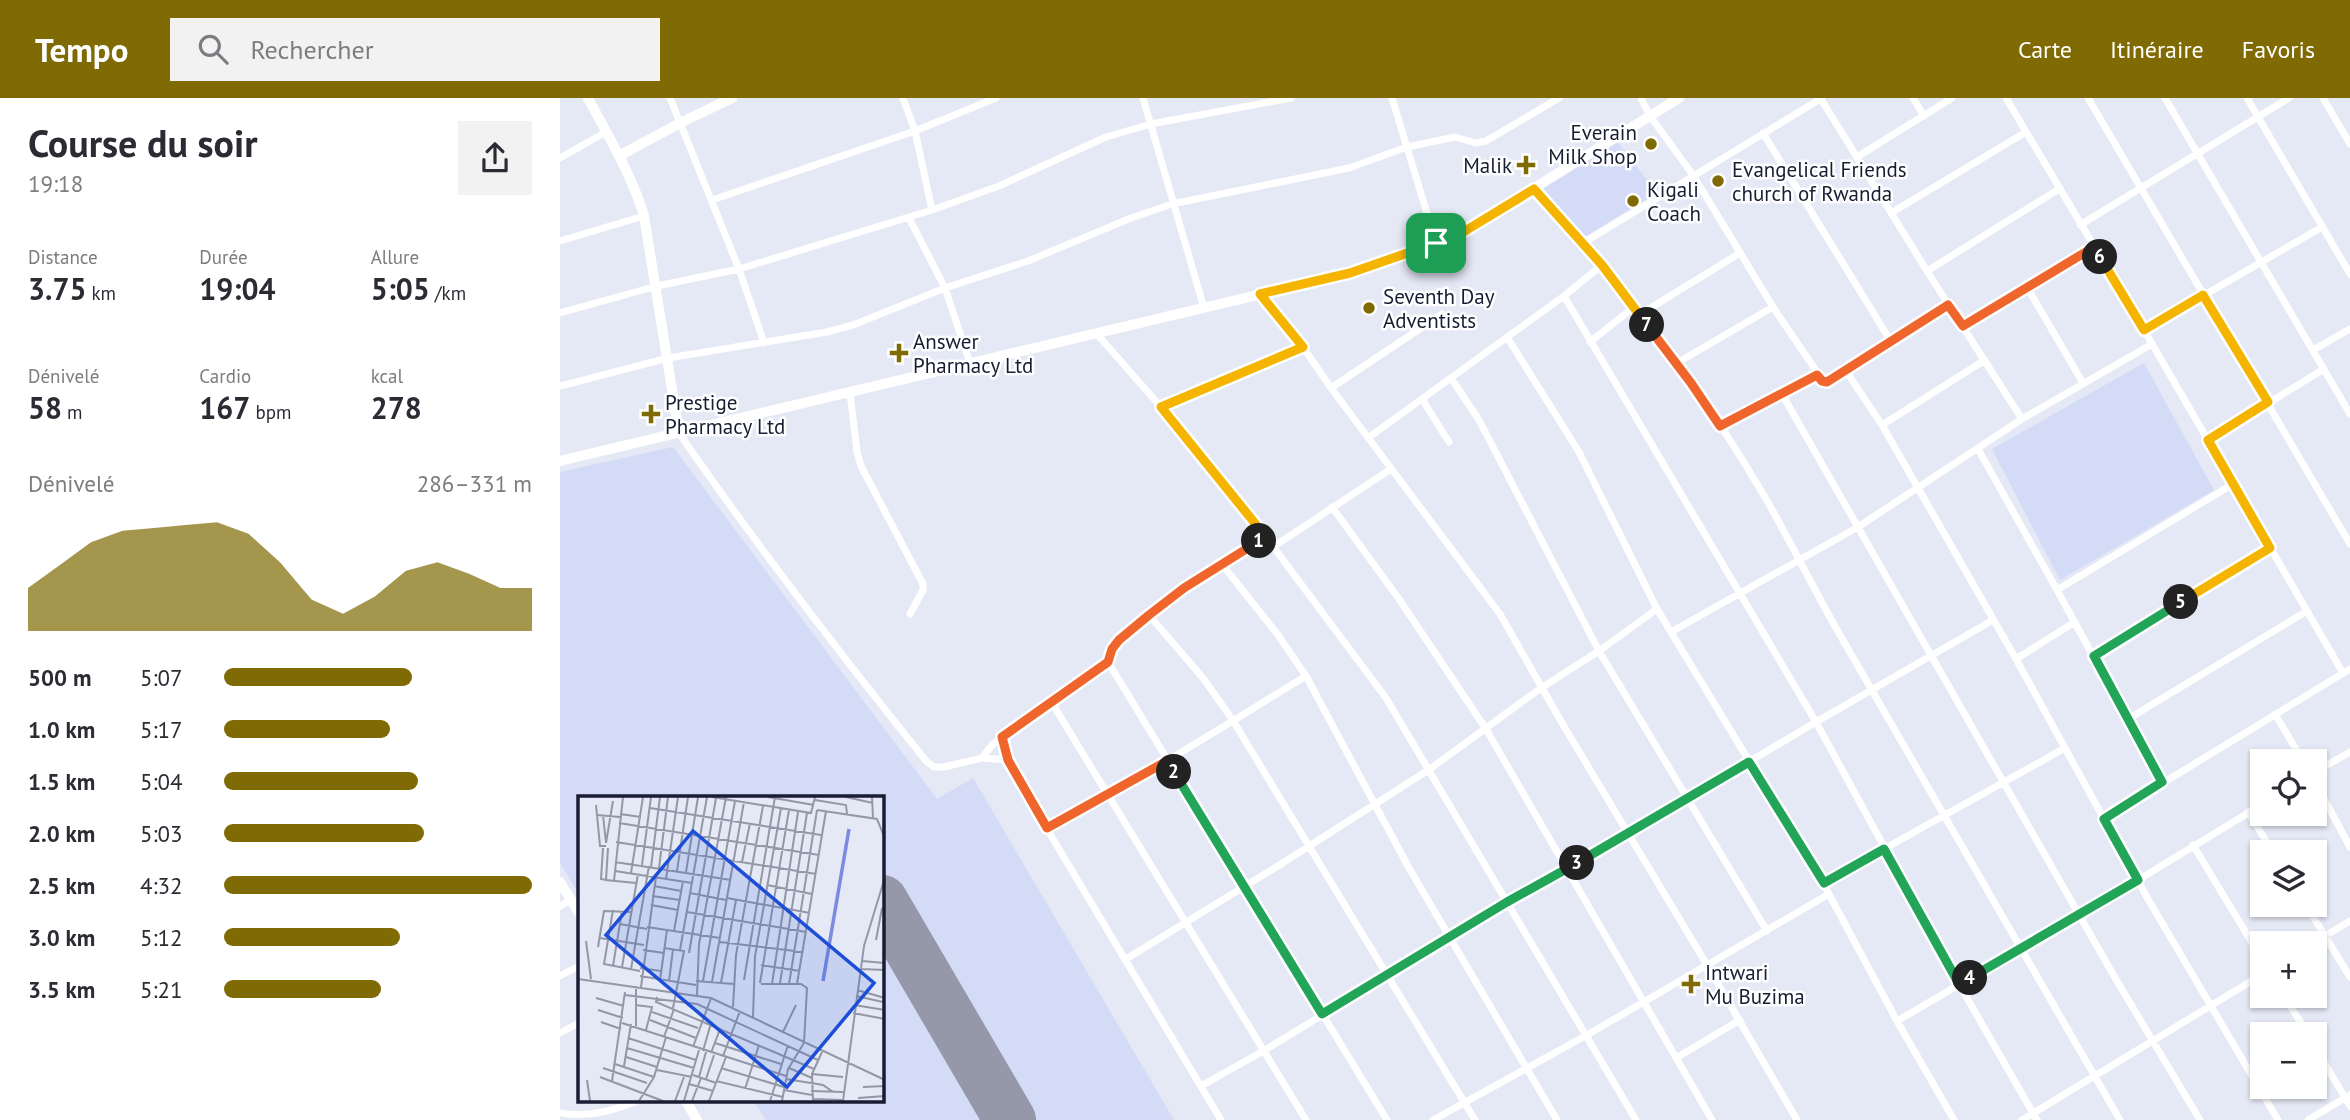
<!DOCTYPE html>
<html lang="fr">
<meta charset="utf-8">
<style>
:root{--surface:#fff;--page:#f2f2f3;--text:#2b2b33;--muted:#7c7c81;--accent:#806a03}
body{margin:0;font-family:"PT Sans",sans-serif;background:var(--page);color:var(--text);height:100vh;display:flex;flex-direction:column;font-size:26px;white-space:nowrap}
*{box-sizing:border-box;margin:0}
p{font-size:23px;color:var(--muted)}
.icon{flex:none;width:38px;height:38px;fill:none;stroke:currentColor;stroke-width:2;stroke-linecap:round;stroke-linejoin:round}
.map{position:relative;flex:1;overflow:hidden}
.panel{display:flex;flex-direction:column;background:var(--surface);width:560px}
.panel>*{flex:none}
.controls{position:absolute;left:1690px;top:651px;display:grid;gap:14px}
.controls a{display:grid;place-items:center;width:77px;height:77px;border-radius:0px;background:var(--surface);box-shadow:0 2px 5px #0004;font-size:35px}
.pin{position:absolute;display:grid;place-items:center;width:60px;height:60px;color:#fff;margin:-30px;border-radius:14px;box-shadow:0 4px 10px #0006}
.km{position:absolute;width:35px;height:35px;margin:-18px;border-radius:50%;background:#222;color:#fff;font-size:19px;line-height:35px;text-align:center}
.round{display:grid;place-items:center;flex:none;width:74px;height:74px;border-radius:0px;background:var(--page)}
.head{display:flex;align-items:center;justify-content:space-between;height:119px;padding:0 28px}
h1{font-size:38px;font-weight:700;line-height:52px}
.metrics{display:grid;grid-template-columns:repeat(3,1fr);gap:10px;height:119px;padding:7px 28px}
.metrics div{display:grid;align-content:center}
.metrics b{font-size:30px;font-weight:700}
.metrics small{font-size:19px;font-weight:400}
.metrics p{font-size:19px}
.chart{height:196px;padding:14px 28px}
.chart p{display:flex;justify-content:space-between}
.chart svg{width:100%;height:126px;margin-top:7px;fill:var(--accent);opacity:.7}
ul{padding:0 28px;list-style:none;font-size:23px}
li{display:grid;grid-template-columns:112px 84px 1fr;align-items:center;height:52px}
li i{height:18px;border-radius:9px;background:var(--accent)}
header{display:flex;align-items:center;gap:42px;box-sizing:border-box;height:98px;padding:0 35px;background:var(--accent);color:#fff}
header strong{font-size:33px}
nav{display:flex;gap:38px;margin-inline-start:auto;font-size:24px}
.search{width:490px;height:63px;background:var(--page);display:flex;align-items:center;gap:18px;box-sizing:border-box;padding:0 24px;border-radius:0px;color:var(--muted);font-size:26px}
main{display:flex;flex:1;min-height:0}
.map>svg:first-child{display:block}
</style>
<header>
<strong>Tempo</strong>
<div class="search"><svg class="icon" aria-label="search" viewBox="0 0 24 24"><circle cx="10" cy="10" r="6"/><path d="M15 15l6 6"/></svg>Rechercher</div>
<nav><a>Carte</a><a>Itinéraire</a><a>Favoris</a></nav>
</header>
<main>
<section class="panel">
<div class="head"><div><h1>Course du soir</h1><p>19:18</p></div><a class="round"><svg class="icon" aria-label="share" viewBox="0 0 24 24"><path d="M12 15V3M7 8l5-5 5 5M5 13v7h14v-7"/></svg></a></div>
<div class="metrics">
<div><p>Distance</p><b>3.75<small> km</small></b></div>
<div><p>Durée</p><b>19:04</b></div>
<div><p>Allure</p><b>5:05<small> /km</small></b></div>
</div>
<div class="metrics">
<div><p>Dénivelé</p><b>58<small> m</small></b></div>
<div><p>Cardio</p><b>167<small> bpm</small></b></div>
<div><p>kcal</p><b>278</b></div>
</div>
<div class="chart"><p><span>Dénivelé</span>286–331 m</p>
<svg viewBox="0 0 160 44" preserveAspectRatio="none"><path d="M0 44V29L10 21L20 13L30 9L40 8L50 7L60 6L70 10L80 20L90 33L100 38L110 32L120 23L130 20L140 24L150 29L160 29V44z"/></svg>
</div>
<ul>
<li><b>500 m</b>5:07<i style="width:61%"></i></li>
<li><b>1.0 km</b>5:17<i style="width:54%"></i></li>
<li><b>1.5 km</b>5:04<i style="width:63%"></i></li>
<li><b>2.0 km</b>5:03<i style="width:65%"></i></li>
<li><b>2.5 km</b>4:32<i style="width:100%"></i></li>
<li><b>3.0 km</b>5:12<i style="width:57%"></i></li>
<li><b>3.5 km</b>5:21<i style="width:51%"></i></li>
</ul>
</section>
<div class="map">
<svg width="1790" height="1022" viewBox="0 0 1790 1022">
<rect width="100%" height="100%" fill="#e5e8f5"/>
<path fill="#d4dbf6" d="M1057 43 1097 95 1024 139 983 90Z
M1584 265 1654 392 1500 482 1432 351Z
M113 349 377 701 413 680 614 1022H206L194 1003H322V700H19V797L0 765V374Z"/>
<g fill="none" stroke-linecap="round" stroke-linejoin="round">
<path stroke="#9498a8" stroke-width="52" d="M322 803 450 1022"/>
<path stroke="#fff" stroke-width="7" d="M110 0 179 171 204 245
M343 0 355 33 372 112
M583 0 644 210
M832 0 876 145
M1081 0 1090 18 1133 77 1213 209 1263 283C1281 284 1315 251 1332 241 1351 230 1370 219 1388 207
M1353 0 1364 18
M1446 0 1584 232 1783 575
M1528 0 1790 446
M1605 0 1790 316
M1687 0 1790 176
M1763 0 1790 46
M1261 1 1367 173 1462 321
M1203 35 1330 242
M1297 59 1392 0
M0 60 46 34
M974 91C1062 184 1141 290 1206 401 1232 446 1254 492 1280 537 1374 698 1467 860 1560 1022
M152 102 355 33 436 0
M1331 115 1466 34
M349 120 385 190 410 265
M1520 127 1729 0
M0 143 84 118
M1023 145 1262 0
M1367 173 1499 91
M1467 189 1523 285
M700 196 743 249 771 290 940 516 1002 625 1147 867 1237 1022
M1004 198 1256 624 1399 886 1477 1022
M0 215 97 188 179 171 372 112 439 88 546 39 591 26 731 0
M1079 217 1180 155
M1403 228 1534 149
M1584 232 1762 129
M536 235 601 309 706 439 826 600 1076 1022
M947 239 1019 354 1097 511 1263 785 1337 923 1394 1022
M1030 244 1074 209
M1753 252 1790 231
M1117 265 1213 209
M1286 273 1322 327 1456 561 1588 801 1718 1022
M891 280 919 322 1039 553 1207 833
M0 288 108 260 267 234 293 227 385 190 468 163 571 120 612 106 789 70 847 49 895 39 916 45 926 43 999 0
M771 290 882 216
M290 295 297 354 301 368 363 486V492L350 516
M1222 296 1554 878 1640 1022
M862 301 889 344
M601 309 743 249
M1322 327 1425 262
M1160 328 1257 277
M119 335C197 448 281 557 367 664L374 669H384L422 660 432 647 442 639 548 564 552 551 559 542 589 517 661 465 706 439
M808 340 1004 198 1042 167
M1648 342 1764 271
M1418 351 1497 492 1602 684
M772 409 839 501 926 631 1152 1022
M713 449 831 371
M661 465 718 537 746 578 849 770 997 1022
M1497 492 1673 386
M589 517 643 580 672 621 915 1022
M1111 534 1298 429 1462 321 1592 246
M1534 558 1710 450
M1456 561 1515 524
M548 564 827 1022
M492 605 746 1022
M1715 616 1743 663
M1568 621 1747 513
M442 639 448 662 487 731 661 1022
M422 660 448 662
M1755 674 1790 654
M1755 684 1790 749
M1688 714 1713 754
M1544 721 1790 571
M487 731 607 663 746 578
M1633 747 1703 863
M1263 785 1505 650
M1746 807 1790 879
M0 808 11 802
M1753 845 1790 823
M566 861 718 768 870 671 981 590 1039 553 1097 511
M0 878 19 868
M1724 898 1748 936
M1337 923 1578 782 1703 706
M0 935 19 925
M1755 949 1790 1008
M1116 960 1180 922
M641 988 705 952 948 804 1069 735 1256 624 1433 522
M0 1015C27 1020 53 1013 77 1003
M873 1022 1027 937 1269 796
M1462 1022 1703 876
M1748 1022 1790 997"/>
<path stroke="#fff" stroke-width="10" d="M28 0C48 38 72 77 84 118L119 335
M59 58 120 25 172 0
M0 363 790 175 905 133 1119 0
M0 784 19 815
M126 1003 137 1022"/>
</g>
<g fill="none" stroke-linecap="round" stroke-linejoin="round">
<defs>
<path id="split-1" d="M699 443 706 439 601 309 743 249 700 196 790 175 876 145"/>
<path id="split-2" d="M614 674 607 663 487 730 448 662 442 639 548 564 552 551 559 542 589 517 624 490 699 443"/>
<path id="split-3" d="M614 674 762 916 947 804 1017 765"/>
<path id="split-4" d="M1017 765 1189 664 1264 785 1324 751 1399 886 1410 880"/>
<path id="split-5" d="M1410 880 1578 782 1544 721 1602 684 1534 558 1621 504"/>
<path id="split-6" d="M1540 159 1584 232 1643 197 1708 304 1648 342 1710 450 1621 504"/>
<path id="split-7" d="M1087 227 1131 285 1160 328 1257 277 1262 283 1267 284 1388 207 1403 228 1534 149 1540 159"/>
<path id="split-8" d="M876 145 905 133 974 91 1042 167 1087 227"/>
</defs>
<use href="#split-1" stroke="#fff" stroke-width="14"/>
<use href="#split-2" stroke="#fff" stroke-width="14"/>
<use href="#split-3" stroke="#fff" stroke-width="14"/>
<use href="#split-4" stroke="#fff" stroke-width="14"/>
<use href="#split-5" stroke="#fff" stroke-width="14"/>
<use href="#split-6" stroke="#fff" stroke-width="14"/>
<use href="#split-7" stroke="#fff" stroke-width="14"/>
<use href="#split-8" stroke="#fff" stroke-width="14"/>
<use href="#split-1" stroke="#f5b400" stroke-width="9"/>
<use href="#split-2" stroke="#f0652b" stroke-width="9"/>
<use href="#split-3" stroke="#22a559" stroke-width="9"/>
<use href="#split-4" stroke="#22a559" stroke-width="9"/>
<use href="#split-5" stroke="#22a559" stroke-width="9"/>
<use href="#split-6" stroke="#f5b400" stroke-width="9"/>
<use href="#split-7" stroke="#f0652b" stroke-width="9"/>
<use href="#split-8" stroke="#f5b400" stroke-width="9"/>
</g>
<g fill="#806a03" stroke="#fff" stroke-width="2.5">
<circle cx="1091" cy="46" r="7"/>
<path d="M962.5 56.5h7v7h7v7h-7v7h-7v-7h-7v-7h7z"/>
<circle cx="1158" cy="83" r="7"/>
<circle cx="1073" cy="103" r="7"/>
<circle cx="809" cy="210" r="7"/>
<path d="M335.5 244.5h7v7h7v7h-7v7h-7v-7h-7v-7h7z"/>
<path d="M87.5 305.5h7v7h7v7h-7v7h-7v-7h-7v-7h7z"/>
<path d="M1127.5 875.5h7v7h7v7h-7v7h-7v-7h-7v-7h7z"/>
</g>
<g text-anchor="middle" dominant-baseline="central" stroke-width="5" stroke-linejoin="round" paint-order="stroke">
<g font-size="21" fill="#191d33" stroke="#fff" text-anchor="start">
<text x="1077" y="34" text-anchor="end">Everain<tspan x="1077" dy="24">Milk Shop</tspan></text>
<text x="952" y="67" text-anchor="end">Malik</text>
<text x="1172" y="71">Evangelical Friends<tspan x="1172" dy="24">church of Rwanda</tspan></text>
<text x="1087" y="91">Kigali<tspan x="1087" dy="24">Coach</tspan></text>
<text x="823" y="198">Seventh Day<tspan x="823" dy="24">Adventists</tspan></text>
<text x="353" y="243">Answer<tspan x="353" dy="24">Pharmacy Ltd</tspan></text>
<text x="105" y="304">Prestige<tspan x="105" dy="24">Pharmacy Ltd</tspan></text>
<text x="1145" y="874">Intwari<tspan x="1145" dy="24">Mu Buzima</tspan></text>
</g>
</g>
<g transform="translate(18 698)">
<rect width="306" height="306" fill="#e5e8f5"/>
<path fill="none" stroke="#7c8be1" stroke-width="3.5" d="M245 185 271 33"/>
<path fill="none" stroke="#9397a7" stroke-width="2" d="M134 1 233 17 237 1M190 1 236 9M268 1 295 7M294 1 295 23M237 4 268 9 269 18M18 9 19 19 42 21M72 12 243 39M239 14 299 23 307 43M42 18 63 21M19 19 22 50H28M25 19 28 47M41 27 241 59M38 46 238 78M28 47 35 5M25 52 23 83 28 84M30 52 28 84 58 87M37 66 153 84M164 66 172 27M64 69 73 1M73 71 82 1M81 72 90 1M37 75 114 87M99 75 110 1M108 76 120 1M53 77 65 1M88 83 100 1M36 85 45 1M189 89 234 98M76 90 103 95M112 97 148 104M74 100 102 104M149 102 232 117M73 109 100 114M35 114 26 168 62 175M109 116 228 136M42 128 69 133M69 131 142 142M96 135 105 85M22 142 66 149M298 144 304 112M8 145 13 183M142 146 225 156M20 151 26 115 53 116M86 152 106 155 95 212M65 154 86 157M102 154 129 1M111 157 138 2M284 165 307 167M183 169 222 175M35 170 44 115M44 171 60 78M62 172 83 175M53 173 71 70M283 173 307 174M62 180 118 189M0 183 133 202 307 284M82 184 89 134M166 184 197 1M91 185 95 153M118 185 156 188M125 185 157 5M134 186 166 6M143 187 158 104M182 187 211 14M202 187 229 17M183 188H223L229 192 226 247 210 273 204 305M194 188 220 16M211 188 239 14M219 188 248 15M58 190V230M63 191 78 81M279 194 307 202M47 199 119 208 240 264M119 199 121 148 148 1M278 200 305 206M79 201 78 206 236 273M18 202 46 210M57 209 74 211 68 234M276 209 307 214M155 211 158 159 185 10M20 214 45 222M74 216 120 232M275 217 307 223M175 221 177 160 203 12M72 224 118 242M23 226 43 233M44 227 208 280M205 236 218 209M86 241 96 213M50 242 118 264M137 247 203 268M115 251 133 202M49 252 116 272M125 255 133 227M133 257 142 233M145 260 162 215M48 261 79 271M37 268 76 281M46 270 53 228M25 272 69 287M143 272 206 291M211 272 234 282M79 274 114 281M234 278 265 281M115 279 138 287M22 281 85 305M121 281 128 256M128 283 136 259M208 283 245 289 255 296M9 284 12 305M34 285 47 196M138 285 205 301M111 288 135 295M285 291 307 290M167 293 181 249M206 294 234 299M233 295 265 296M280 302 307 300M234 303 265 304M61 305 76 281 88 241M97 305 106 281M106 305 121 254M114 305 123 282M131 305 148 261M192 305 210 249M235 305 234 278 244 256M265 305 286 150 307 81"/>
<path fill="#1d4ed8" fill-opacity="0.15" stroke="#1d4ed8" stroke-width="3.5" d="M115 35 296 187 209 291 28 139Z"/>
<rect width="306" height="306" fill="none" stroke="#191d33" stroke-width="3.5"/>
</g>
</svg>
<div class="controls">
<a><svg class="icon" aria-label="locate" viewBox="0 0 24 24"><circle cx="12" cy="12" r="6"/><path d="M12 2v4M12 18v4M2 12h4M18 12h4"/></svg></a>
<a><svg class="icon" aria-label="layers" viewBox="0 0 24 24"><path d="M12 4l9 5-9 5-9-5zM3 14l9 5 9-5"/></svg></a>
<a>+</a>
<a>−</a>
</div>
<div class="pin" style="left:876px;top:145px;background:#1e9e55"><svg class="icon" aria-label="arrive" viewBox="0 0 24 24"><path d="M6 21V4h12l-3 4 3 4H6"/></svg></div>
<b class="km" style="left:699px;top:443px">1</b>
<b class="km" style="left:614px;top:674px">2</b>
<b class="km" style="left:1017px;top:765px">3</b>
<b class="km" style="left:1410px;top:880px">4</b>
<b class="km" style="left:1621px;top:504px">5</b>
<b class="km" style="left:1540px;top:159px">6</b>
<b class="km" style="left:1087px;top:227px">7</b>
</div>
</main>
